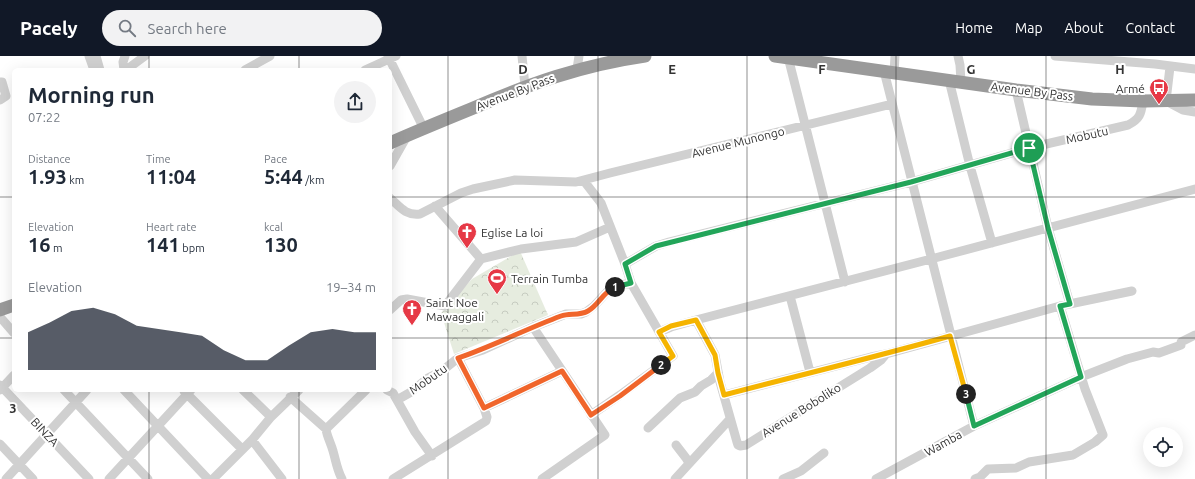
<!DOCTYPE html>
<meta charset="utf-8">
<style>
:root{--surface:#fff;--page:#f2f2f3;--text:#1f2937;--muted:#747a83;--accent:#111827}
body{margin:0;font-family:Ubuntu,sans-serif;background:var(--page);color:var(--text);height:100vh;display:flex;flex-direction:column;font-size:15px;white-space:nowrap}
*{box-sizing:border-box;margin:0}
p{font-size:13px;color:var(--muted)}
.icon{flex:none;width:22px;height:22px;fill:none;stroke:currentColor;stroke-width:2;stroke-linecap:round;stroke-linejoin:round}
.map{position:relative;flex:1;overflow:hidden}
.drawer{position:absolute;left:12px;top:12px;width:380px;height:324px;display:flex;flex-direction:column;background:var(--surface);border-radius:6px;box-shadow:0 4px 16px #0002}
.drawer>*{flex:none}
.tools{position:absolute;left:1143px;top:371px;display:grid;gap:8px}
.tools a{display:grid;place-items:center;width:40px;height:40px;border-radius:50%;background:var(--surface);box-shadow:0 4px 16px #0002;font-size:20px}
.pin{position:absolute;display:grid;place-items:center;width:34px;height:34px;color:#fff;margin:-17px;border:2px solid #fff;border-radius:50%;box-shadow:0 1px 4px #0007}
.km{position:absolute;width:20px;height:20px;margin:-10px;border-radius:50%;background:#222;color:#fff;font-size:11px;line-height:20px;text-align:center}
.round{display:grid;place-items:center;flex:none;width:42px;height:42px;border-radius:21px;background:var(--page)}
.summary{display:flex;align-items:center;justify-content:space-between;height:68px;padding:0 16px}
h1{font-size:22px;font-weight:600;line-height:30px}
.metrics{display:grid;grid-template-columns:repeat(3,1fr);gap:6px;height:68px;padding:4px 16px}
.metrics div{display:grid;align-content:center}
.metrics b{font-size:20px;font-weight:600}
.metrics small{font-size:11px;font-weight:400}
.metrics p{font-size:11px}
.chart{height:112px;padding:8px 16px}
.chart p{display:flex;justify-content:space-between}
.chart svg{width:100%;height:72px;margin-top:4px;fill:var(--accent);opacity:.7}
header{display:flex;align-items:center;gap:24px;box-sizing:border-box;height:56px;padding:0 20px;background:var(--accent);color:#fff}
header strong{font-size:19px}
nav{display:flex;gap:22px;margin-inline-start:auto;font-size:14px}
.search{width:280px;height:36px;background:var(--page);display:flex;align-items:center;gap:10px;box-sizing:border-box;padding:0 14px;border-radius:22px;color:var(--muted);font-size:15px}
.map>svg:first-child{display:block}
</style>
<header>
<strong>Pacely</strong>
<div class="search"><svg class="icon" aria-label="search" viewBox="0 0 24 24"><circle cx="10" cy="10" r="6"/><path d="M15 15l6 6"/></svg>Search here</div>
<nav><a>Home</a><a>Map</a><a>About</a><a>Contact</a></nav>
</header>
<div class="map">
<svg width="1195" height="423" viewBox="0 0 1195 423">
<defs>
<pattern id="park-crowns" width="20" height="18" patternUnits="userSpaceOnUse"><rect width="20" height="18" fill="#e6ecdf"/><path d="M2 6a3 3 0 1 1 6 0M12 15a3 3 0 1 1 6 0" fill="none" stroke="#c6cbc0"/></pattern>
</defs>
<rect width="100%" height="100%" fill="#fff"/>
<path fill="url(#park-crowns)" d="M520 195 548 259 454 298 441 257 472 223Z"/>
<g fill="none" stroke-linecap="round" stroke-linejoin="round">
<path stroke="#d0d0d0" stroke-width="9" d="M89 0 94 14
M96 0 100 14
M388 0 424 73
M522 0 525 30
M958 0 960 9 961 26
M1055 0 1155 8 1195 13
M788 1 845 226
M1170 11 1166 45 1183 54 1195 56
M577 13 579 0
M124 14 123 6 125 0
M126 14 145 0
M245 14 270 0
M365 14 396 0
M884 15 974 370
M894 17 895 0
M949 24 970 110 992 187
M0 26H2L6 40 0 44
M1016 34 1048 172 1070 248
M390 110 407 80
M584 125 601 147 625 208 631 227 673 300 620 339 591 359
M390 142C400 151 406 160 420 158L461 137 473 133 515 124 576 126 610 117 892 48
M435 150 481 203
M625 208 656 190 669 186 911 126 1029 92 1128 69C1140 63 1141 58 1143 45
M790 240 810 316
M390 254 401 244 407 243 445 250 481 203 521 193 576 186 610 171
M0 261 14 277
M696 264 715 299 720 326 737 386 738 389 740 390 746 389 870 312 881 304 886 298
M533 271 605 379 542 423
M659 276 671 271 696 264 931 203 1195 133
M0 329 89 423
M0 334 14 319
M64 334 148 423
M124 334 208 423
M243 334 271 361
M387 334 393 337 415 376 432 400
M184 335 242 393
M724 339 871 301 886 298 1060 250 1132 235
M290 341 326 373C327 381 331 387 333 395 336 405 337 414 342 423
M397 344 411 336 428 322 442 315 458 302 483 294 533 271 566 258H581L586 256 594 250 607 236 621 229 631 227
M484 352 562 315
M648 372 680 342 695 336 701 330 711 324 718 317
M326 373 366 334
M252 384 282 423
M0 388 33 423
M676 389 686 402 689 407
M6 423 87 334
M109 423 191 334
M213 423 252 384 271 361 299 334
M393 423 486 365 487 361 484 352 458 302
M675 423 730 363
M783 423 801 415 824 397
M876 423 974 370 1081 321 1127 303 1153 296 1159 297 1181 289V286L1195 279
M975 423 980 421 988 413 1016 412 1029 406 1073 399 1095 386 1103 379 1085 333 1060 250"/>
<path stroke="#9a9a9a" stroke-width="13" d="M775 0 1016 34 1092 43 1143 45 1195 44
M390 87C417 75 444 64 471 53 529 28 582 9 645 0
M0 254 14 249"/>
</g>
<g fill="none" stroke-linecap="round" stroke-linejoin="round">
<defs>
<path id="split-1" d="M615 231 631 227 625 208 656 190 911 126 1029 92"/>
<path id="split-2" d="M615 231C602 237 599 249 588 255 579 260 570 257 561 260 526 273 493 290 458 302L484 352 562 315 591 359 620 340 661 309"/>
<path id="split-3" d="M661 309 673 300 659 276 671 270 696 264 715 299 718 317 724 339C800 319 876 301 950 280L966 338"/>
<path id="split-4" d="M966 338 974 370 1081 321 1060 250 1070 248 1048 172 1029 92"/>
</defs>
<use href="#split-1" stroke="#fff" stroke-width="8"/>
<use href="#split-2" stroke="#fff" stroke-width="8"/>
<use href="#split-3" stroke="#fff" stroke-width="8"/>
<use href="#split-4" stroke="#fff" stroke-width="8"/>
<use href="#split-1" stroke="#22a559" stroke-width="5"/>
<use href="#split-2" stroke="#f0652b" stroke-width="5"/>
<use href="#split-3" stroke="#f5b400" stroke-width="5"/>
<use href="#split-4" stroke="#22a559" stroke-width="5"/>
</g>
<path fill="none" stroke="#333" stroke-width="1" stroke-opacity="0.55" d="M149 0V14M299 0V14M448 0V423M598 0V423M747 0V423M896 0V423M1046 0V423M0 141H14M390 141H1195M0 282H14M390 282H1195M149 334V423M299 334V423"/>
<defs>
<symbol id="bus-pin" viewBox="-11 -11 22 30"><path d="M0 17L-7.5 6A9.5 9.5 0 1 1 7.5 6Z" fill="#e63946" stroke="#fff"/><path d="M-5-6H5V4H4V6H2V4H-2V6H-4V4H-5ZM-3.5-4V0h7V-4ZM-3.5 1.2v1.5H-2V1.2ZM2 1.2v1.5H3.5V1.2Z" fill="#fff"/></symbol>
<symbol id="church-pin" viewBox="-11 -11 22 30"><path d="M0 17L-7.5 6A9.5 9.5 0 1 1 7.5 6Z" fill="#e63946" stroke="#fff"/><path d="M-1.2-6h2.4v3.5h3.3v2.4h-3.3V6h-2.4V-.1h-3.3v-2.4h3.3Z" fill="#fff"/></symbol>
<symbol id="stadium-pin" viewBox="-11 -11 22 30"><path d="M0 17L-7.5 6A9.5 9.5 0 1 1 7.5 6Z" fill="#e63946" stroke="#fff"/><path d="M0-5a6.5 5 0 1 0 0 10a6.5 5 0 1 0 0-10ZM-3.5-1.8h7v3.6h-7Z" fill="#fff"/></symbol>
</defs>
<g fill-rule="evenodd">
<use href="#bus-pin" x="1148" y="21" width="22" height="30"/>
<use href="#church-pin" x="456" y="165" width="22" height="30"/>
<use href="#stadium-pin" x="486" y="211" width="22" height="30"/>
<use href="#church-pin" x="401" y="242" width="22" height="30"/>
</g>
<g text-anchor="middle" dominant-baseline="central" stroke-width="4" stroke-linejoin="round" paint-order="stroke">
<g font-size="12" fill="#333" stroke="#fff" text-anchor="start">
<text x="1145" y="32" text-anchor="end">Armé</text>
<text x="481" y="176">Eglise La loi</text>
<text x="511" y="222">Terrain Tumba</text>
<text x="426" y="246">Saint Noe<tspan x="426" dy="14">Mawaggali</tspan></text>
</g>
<g font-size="12" fill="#333" stroke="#fff">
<text transform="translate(1032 35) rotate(7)">Avenue By Pass</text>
<text transform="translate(515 36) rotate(-21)">Avenue By Pass</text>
<text transform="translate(1087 79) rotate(-13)">Mobutu</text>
<text transform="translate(738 86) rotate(-14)">Avenue Munongo</text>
<text transform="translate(428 323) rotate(-35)">Mobutu</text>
<text transform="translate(801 354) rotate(-32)">Avenue Boboliko</text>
<text transform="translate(45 376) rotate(47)">BINZA</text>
<text transform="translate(943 387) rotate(-29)">Wamba</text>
</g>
</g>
<g font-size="13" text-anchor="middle" font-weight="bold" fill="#333" stroke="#fff" stroke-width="4" stroke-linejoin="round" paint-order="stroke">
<text x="523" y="18">D</text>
<text x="672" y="18">E</text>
<text x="822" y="18">F</text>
<text x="971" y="18">G</text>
<text x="1120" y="18">H</text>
<text x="13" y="357">3</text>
</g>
</svg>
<div class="tools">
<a><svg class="icon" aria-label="locate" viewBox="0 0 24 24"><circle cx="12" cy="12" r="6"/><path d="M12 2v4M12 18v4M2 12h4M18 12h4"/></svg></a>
</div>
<div class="pin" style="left:1029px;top:92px;background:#1e9e55"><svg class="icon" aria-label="arrive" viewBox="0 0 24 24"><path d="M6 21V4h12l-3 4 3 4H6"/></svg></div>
<b class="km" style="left:615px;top:231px">1</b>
<b class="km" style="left:661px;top:309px">2</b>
<b class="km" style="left:966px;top:338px">3</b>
<section class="drawer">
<div class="summary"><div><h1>Morning run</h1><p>07:22</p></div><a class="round"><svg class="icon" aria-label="share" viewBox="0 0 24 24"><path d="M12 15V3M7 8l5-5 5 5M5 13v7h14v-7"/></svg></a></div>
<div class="metrics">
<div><p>Distance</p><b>1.93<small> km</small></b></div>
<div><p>Time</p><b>11:04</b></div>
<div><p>Pace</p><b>5:44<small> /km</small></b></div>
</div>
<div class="metrics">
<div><p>Elevation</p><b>16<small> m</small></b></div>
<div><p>Heart rate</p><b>141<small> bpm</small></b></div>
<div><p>kcal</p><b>130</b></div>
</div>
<div class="chart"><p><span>Elevation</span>19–34 m</p>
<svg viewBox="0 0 160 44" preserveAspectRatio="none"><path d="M0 44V21L10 15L20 8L30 6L40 10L50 17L60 19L70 21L80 23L90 32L100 38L110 38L120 29L130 21L140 19L150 21L160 21V44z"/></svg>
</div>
</section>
</div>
